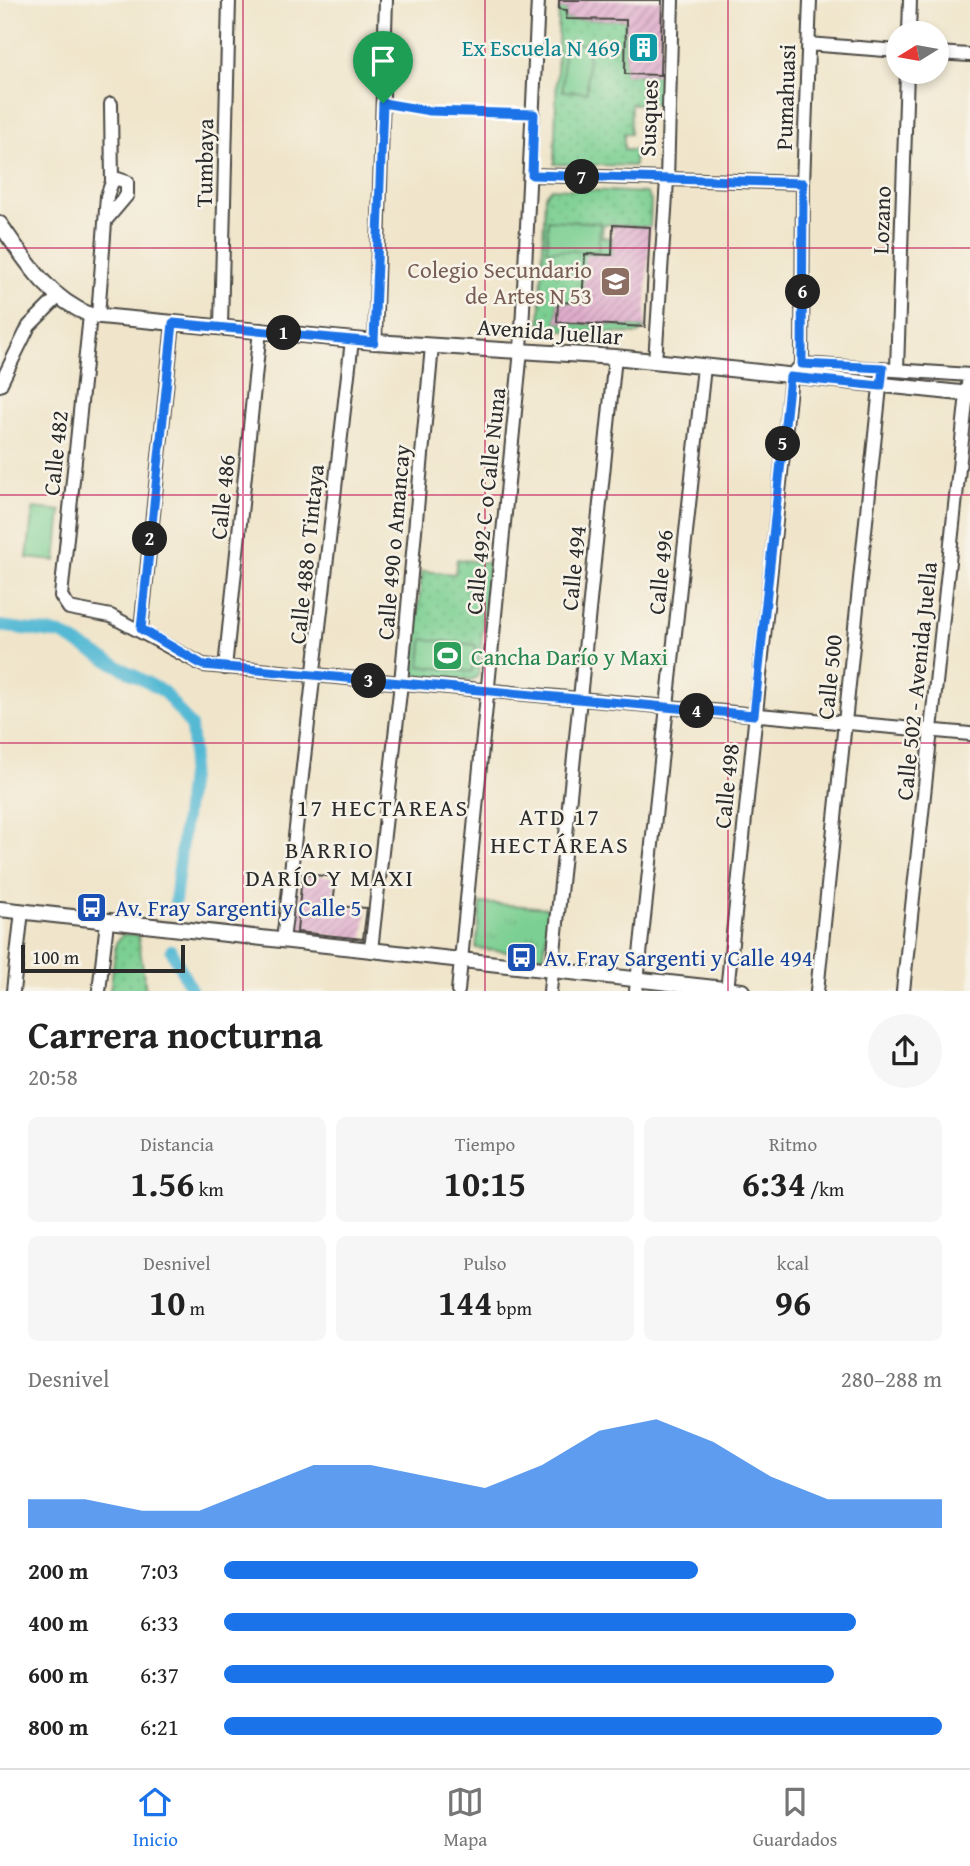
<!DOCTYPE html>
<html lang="es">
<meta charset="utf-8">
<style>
:root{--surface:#fff;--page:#f6f6f6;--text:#222;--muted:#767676;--line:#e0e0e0;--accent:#1a73e8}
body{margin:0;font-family:"Gentium Book Plus",serif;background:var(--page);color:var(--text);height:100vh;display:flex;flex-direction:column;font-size:26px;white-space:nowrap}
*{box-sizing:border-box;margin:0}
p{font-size:23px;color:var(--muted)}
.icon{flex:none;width:38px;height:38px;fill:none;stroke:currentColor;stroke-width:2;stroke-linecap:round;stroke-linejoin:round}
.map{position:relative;height:991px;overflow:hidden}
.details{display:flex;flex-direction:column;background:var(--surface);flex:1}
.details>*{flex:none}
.needle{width:46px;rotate:259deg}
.buttons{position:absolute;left:886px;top:21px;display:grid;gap:14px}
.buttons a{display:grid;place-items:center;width:63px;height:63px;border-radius:50%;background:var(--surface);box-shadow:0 4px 10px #0003;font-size:35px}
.scale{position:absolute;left:21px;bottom:18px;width:164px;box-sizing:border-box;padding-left:7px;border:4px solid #2b2b2b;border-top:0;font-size:19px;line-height:24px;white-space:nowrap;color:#2b2b2b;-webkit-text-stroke:5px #f7f3e8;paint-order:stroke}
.pin{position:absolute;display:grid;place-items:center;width:60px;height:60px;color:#fff;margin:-72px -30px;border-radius:50% 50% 50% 0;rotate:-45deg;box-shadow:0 0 7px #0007}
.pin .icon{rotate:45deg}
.km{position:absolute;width:35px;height:35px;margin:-18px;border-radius:50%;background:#222;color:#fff;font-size:19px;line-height:35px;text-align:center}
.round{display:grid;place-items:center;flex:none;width:74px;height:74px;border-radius:37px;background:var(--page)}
.summary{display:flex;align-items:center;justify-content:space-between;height:119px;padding:0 28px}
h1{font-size:38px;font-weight:800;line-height:52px}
.figures{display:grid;grid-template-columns:repeat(3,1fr);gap:10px;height:119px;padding:7px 28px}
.figures div{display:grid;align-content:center;border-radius:10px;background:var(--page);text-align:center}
.figures b{font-size:35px;font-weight:800}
.figures small{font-size:19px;font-weight:400}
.figures p{font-size:19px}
.chart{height:196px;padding:14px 28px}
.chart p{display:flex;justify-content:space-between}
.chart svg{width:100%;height:126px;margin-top:7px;fill:var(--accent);opacity:.7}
ul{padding:0 28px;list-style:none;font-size:23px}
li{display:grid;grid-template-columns:112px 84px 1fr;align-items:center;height:52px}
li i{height:18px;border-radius:9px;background:var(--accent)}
.menu{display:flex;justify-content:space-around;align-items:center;height:98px;border-top:2px solid var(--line);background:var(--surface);font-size:19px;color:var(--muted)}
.menu a{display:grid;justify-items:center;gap:4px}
.menu .current{color:var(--accent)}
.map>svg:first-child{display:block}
</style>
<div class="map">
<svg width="970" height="991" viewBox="0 0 970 991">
<defs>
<pattern id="grass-tufts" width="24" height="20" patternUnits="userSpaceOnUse" patternTransform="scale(1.75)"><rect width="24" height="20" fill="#7bcf92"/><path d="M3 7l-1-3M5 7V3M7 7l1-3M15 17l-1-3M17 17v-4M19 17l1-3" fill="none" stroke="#6ab27e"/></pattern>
<pattern id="park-dots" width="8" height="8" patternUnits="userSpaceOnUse" patternTransform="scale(1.75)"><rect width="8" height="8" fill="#7bcf92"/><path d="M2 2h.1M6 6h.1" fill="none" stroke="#6ab27e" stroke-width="1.8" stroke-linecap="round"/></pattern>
<pattern id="building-hatch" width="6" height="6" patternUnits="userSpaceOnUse" patternTransform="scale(1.75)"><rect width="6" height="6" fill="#e0aecd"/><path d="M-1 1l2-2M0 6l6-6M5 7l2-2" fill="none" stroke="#b68ea7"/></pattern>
</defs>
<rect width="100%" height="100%" fill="#f7f3e8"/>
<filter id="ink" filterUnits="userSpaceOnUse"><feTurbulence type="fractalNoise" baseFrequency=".0143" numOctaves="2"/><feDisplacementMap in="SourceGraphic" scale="14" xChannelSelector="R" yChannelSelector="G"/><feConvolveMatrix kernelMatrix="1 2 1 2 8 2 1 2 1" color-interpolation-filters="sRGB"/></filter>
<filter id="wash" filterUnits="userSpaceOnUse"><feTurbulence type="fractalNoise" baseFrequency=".00686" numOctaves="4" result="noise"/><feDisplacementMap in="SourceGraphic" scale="28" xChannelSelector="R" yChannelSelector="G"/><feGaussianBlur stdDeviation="1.57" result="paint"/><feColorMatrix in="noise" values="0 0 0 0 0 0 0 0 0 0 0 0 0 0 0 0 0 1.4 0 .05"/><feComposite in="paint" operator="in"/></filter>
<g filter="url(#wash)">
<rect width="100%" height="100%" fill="#f0e5ca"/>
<path fill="url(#grass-tufts)" stroke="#537d5e" stroke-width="2" d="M481 903 549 908 544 956 476 948Z"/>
<path fill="url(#park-dots)" stroke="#537d5e" stroke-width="2" d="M559 9 567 10 566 19 626 20 625 74 660 75 659 104H631L630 134 624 133V150H635L634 166 554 164Z
M551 188 646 193 651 200 650 227 603 224 602 237 612 238V254L604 255 582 303 558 302 557 322 645 327 639 334 545 330 540 323 545 195Z
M457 559 489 563 478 676 472 680 416 676 412 671 422 571 455 574Z
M123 934 138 935 146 991H110L116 943Z"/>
<path fill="#7bcf92" stroke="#537d5e" stroke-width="2" d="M564 43 588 44 587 92 563 91Z
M548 220 600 223 598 252 547 250Z
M33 508 61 511 56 561 27 558Z
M423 639 476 645 472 672 420 666Z"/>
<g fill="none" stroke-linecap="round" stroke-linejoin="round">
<path stroke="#55b9d4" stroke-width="12" d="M0 626 61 634 164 692 191 726 193 751 175 901
M171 950 192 991"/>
</g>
<g id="blocks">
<path fill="url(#building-hatch)" d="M559 0H662L660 75 625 74 626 20 566 19 567 10 559 9Z
M613 225 650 227 645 327 557 322 558 302 582 303 585 254 612 255Z
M302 874 336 877 333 906 367 908 363 939 297 932Z"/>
</g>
</g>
<g filter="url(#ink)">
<use href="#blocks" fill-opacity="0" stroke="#494743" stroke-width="2"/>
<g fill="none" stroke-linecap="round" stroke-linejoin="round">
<defs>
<path id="service" d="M383 103 431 111 532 114"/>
<path id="minor" d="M909 33 910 0
M808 44 898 51
M936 53 970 55
M111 104 112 182
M532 175 803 183
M90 315 61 596 69 608 111 616 203 665 970 734
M98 316 107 196 112 182 118 179 127 182V195L105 221
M221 326 229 0
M375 342 386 0
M655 362 667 180 672 0
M802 364 803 183 810 0
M802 364 970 375
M897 369 907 72
M0 385 29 326 57 298
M141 629 173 323
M225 668 260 330
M283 941 352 340
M371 950 401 683 432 346
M13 991 22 911
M99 991 107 922
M458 991 521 350 538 0
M550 991 615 357
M636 991 704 367
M727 991 791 377 802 364
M817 991 882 368
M903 991 969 375"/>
<path id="tertiary" d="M0 224C26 261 47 297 90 315L375 342 615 357 970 394
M0 909 742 991"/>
</defs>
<use href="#service" stroke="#494743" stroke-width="10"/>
<use href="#minor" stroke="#494743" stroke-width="16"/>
<use href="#tertiary" stroke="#494743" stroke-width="18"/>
<use href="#service" stroke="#fff" stroke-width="6"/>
<use href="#minor" stroke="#fff" stroke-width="12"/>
<use href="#tertiary" stroke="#fff" stroke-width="14"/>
</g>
</g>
<g fill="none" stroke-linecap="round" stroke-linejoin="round" filter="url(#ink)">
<defs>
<path id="route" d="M383 103 430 111 534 114 532 175 803 183 802 364 883 368 881 386 790 377 754 715 203 665 141 629 173 323 374 342Z"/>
</defs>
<use href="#route" stroke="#fff" stroke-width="14"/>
<use href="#route" stroke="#1a73e8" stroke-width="9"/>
</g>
<path fill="none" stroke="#c2185b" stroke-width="2" stroke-opacity="0.55" d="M243 0V991M485 0V991M728 0V991M0 248H970M0 495H970M0 743H970"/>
<defs>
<symbol id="building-square" viewBox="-11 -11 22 22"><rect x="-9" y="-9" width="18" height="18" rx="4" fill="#0f9aa8" stroke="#f7f3e8"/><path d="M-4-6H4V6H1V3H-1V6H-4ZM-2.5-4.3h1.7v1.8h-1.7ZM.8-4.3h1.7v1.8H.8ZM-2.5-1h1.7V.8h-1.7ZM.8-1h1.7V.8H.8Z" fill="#fff"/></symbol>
<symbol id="school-square" viewBox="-11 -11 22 22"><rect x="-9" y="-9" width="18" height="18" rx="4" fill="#8d6e63" stroke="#f7f3e8"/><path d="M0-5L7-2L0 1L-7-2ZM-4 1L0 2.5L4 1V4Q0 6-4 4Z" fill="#fff"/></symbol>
<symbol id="stadium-square" viewBox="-11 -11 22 22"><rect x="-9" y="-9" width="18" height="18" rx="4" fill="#2e9e5b" stroke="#f7f3e8"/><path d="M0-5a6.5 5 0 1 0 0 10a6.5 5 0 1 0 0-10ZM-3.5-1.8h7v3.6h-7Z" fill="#fff"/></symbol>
<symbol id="bus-square" viewBox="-11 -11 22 22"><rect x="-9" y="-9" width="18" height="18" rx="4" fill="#1a4fb4" stroke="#f7f3e8"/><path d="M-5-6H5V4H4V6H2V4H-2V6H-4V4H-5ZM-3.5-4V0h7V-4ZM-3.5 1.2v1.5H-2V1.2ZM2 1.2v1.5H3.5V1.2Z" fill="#fff"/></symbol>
</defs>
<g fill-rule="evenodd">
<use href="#building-square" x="626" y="30" width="35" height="35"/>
<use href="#school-square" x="598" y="264" width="35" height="35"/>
<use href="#stadium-square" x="430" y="638" width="35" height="35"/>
<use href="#bus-square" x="74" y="890" width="35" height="35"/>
<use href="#bus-square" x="504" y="940" width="35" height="35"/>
</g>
<g text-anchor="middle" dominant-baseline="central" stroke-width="5" stroke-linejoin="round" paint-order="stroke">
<g font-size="23" fill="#0d838f" stroke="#f7f3e8" text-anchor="end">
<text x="620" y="47">Ex Escuela N 469</text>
</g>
<g font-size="23" fill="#2b2b2b" stroke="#f7f3e8">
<text transform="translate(785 97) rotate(-88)">Pumahuasi</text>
<text transform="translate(648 118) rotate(-88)">Susques</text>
<text transform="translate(204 163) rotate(-89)">Tumbaya</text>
<text transform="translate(881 220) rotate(-88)">Lozano</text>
<text transform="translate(550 331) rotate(4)">Avenida Juellar</text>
<text transform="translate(55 453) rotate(-84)">Calle 482</text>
<text transform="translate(222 497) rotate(-84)">Calle 486</text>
<text transform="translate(485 501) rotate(-84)">Calle 492 C o Calle Nuna</text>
<text transform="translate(393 542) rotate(-85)">Calle 490 o Amancay</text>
<text transform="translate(306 554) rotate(-84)">Calle 488 o Tintaya</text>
<text transform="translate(573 568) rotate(-84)">Calle 494</text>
<text transform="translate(660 572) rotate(-84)">Calle 496</text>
<text transform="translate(829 677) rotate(-84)">Calle 500</text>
<text transform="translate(916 681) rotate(-84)">Calle 502 - Avenida Juella</text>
<text transform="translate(726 786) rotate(-84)">Calle 498</text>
</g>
<g font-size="23" fill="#785e54" stroke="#f7f3e8" text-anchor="end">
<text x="592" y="269">Colegio Secundario<tspan x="592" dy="26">de Artes N 53</tspan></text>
</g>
<g font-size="23" fill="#27864d" stroke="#f7f3e8" text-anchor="start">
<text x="471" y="656">Cancha Darío y Maxi</text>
</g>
<g font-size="23" fill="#164399" stroke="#f7f3e8" text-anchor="start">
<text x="115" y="907">Av. Fray Sargenti y Calle 5</text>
<text x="544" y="957">Av. Fray Sargenti y Calle 494</text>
</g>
<g font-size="24" letter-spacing="2" fill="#2b2b2b" stroke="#f7f3e8">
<text x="383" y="807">17 HECTAREAS</text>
<text x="560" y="816">ATD 17<tspan x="560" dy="28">HECTÁREAS</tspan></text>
<text x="330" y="849">BARRIO<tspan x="330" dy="28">DARÍO Y MAXI</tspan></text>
</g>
</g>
</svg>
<div class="buttons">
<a><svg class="needle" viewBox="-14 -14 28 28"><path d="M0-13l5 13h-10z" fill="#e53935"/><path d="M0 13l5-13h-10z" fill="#767676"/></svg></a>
</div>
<div class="scale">100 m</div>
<div class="pin" style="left:383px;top:103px;background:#1e9e55"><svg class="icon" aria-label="arrive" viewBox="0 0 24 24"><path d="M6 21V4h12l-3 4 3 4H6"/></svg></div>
<b class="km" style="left:284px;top:333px">1</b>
<b class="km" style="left:150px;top:539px">2</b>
<b class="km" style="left:369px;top:681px">3</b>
<b class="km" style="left:697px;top:711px">4</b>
<b class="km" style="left:783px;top:444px">5</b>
<b class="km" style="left:803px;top:292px">6</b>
<b class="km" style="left:582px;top:177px">7</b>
</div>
<section class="details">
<div class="summary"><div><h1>Carrera nocturna</h1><p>20:58</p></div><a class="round"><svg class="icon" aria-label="share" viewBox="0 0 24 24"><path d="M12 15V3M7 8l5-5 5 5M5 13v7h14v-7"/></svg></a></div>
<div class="figures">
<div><p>Distancia</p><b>1.56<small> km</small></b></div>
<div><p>Tiempo</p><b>10:15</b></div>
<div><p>Ritmo</p><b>6:34<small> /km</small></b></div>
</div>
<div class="figures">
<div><p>Desnivel</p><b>10<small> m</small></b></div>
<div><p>Pulso</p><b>144<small> bpm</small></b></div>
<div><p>kcal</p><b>96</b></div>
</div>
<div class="chart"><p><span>Desnivel</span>280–288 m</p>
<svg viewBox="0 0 160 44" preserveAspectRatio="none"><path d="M0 44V34L10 34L20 38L30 38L40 30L50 22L60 22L70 26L80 30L90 22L100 10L110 6L120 14L130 26L140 34L150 34L160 34V44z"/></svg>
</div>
<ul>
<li><b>200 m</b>7:03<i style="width:66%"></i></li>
<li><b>400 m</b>6:33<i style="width:88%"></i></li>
<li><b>600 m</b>6:37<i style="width:85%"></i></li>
<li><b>800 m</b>6:21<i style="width:100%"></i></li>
</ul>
</section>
<nav class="menu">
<a class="current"><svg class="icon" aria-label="home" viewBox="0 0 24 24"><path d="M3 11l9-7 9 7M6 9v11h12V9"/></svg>Inicio</a>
<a><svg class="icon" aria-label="map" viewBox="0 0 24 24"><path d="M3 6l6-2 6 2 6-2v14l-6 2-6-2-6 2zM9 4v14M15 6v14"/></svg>Mapa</a>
<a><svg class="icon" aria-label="saved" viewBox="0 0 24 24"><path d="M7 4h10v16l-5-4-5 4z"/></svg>Guardados</a>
</nav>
